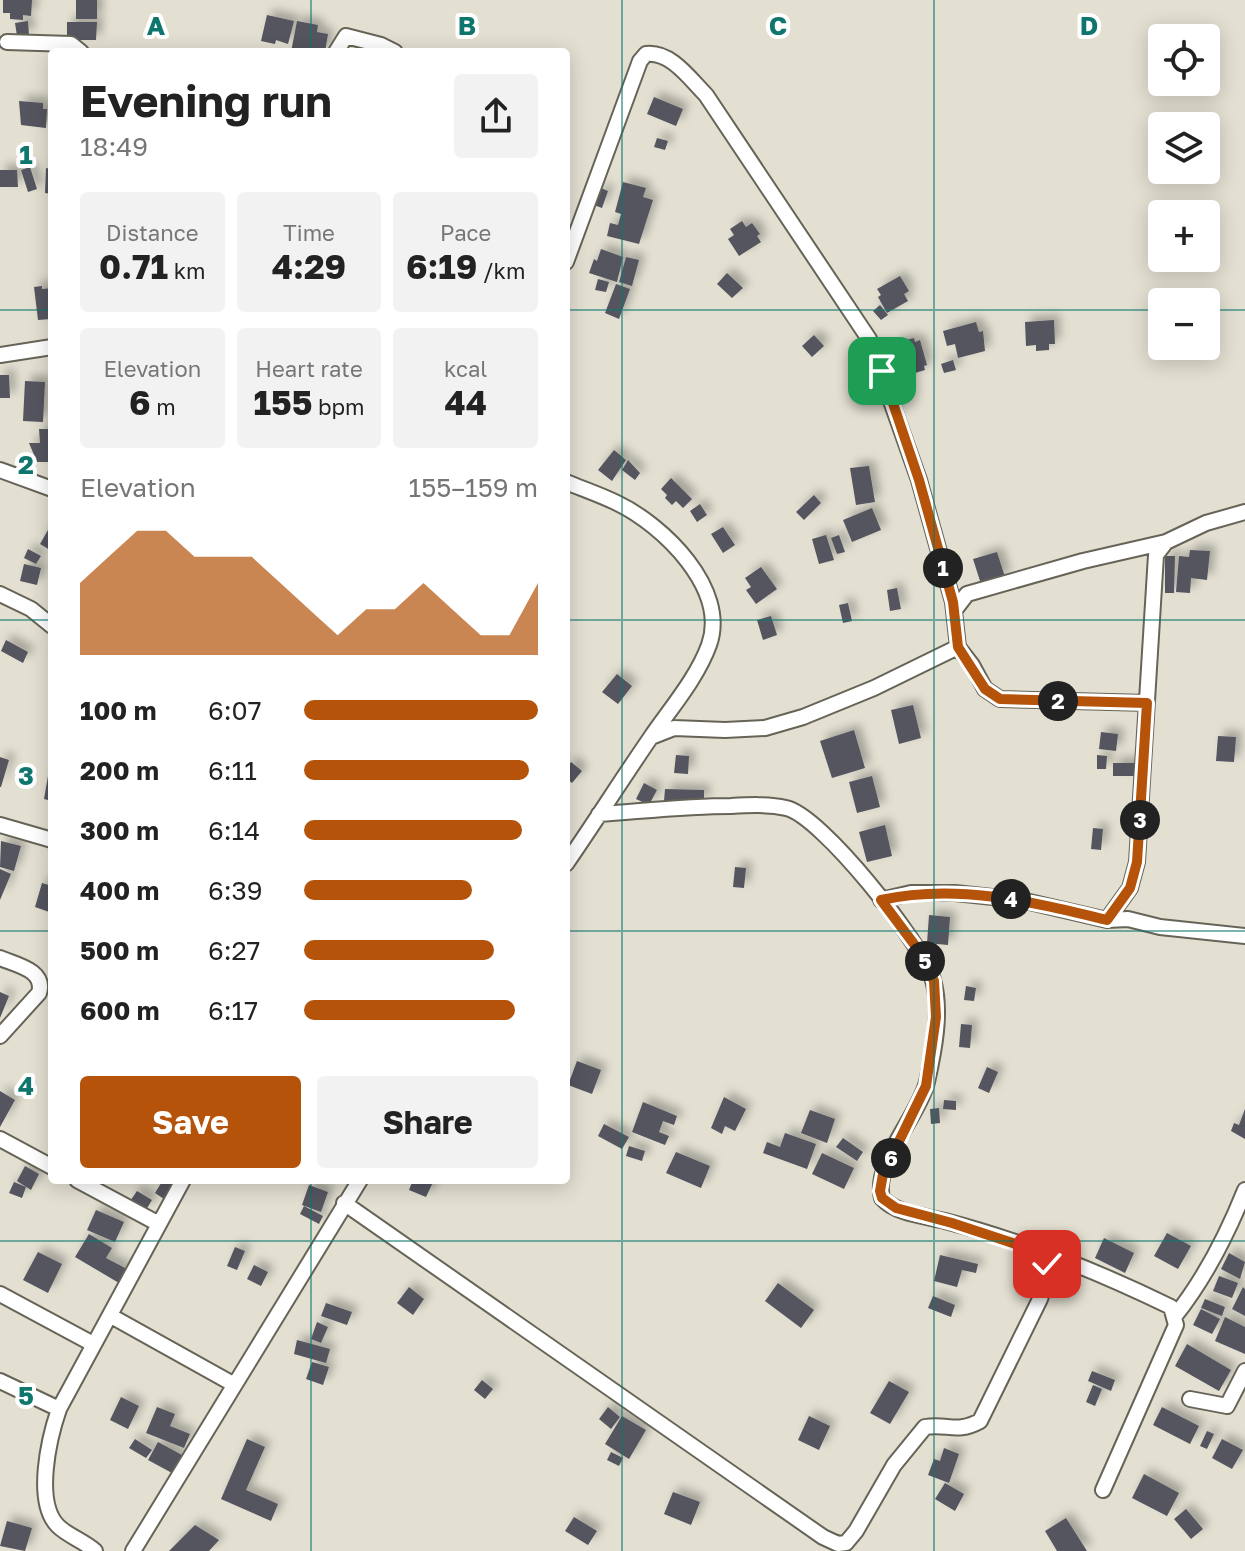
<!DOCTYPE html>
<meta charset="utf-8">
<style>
:root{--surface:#fff;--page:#f2f2f2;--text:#222;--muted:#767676;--accent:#b45309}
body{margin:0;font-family:"Golos Text",sans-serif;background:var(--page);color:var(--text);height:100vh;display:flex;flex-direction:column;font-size:30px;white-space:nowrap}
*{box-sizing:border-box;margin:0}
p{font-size:26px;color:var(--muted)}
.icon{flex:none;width:44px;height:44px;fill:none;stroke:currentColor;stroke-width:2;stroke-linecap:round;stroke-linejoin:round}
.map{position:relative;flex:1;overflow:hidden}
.side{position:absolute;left:48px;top:48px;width:522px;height:1136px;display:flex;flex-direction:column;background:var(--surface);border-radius:8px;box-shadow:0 4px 20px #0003}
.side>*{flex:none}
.controls{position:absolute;left:1148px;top:24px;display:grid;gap:16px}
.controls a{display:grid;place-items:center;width:72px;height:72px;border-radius:8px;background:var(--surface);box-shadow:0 4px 20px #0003;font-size:40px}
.pin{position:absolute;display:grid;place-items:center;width:68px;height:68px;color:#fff;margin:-34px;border-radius:16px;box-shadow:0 4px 12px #0006}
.km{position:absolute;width:40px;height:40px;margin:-20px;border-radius:50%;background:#222;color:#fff;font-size:22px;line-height:40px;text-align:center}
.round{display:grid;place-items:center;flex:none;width:84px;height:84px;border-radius:8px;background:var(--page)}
.overview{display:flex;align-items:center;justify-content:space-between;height:136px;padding:0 32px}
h1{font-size:44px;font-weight:700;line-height:60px}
.figures{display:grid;grid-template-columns:repeat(3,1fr);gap:12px;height:136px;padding:8px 32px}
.figures div{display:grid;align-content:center;border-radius:8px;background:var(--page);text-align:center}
.figures b{font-size:34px;font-weight:700}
.figures small{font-size:22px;font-weight:400}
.figures p{font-size:22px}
.chart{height:224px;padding:16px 32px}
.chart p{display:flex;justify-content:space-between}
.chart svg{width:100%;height:144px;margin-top:8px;fill:var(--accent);opacity:.7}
.cta{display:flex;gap:16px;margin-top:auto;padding:16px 32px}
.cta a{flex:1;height:92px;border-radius:8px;background:var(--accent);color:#fff;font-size:32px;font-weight:700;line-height:92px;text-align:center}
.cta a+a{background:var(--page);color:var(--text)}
ul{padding:0 32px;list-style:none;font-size:26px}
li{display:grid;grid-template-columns:128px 96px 1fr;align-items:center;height:60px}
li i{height:20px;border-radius:10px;background:var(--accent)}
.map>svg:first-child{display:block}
</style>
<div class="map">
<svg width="1245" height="1551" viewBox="0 0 1245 1551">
<defs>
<filter id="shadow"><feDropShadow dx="6" dy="-6" stdDeviation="4" flood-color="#0004"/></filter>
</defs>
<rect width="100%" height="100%" fill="#e3e0d2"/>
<path fill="#545460" filter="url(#shadow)" d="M3 0H32L31 16 23 15V20L10 19V13H3Z
M76 0H97V19H76Z
M267 15 294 21 288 44 276 40 275 44 261 41Z
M28 21 29 35 17 36 15 23Z
M297 21 318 25 317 32 328 34 325 52H291Z
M67 22H97L96 40H67Z
M654 97 683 109 676 126 647 114Z
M19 101 43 103V109H47L46 128 21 125Z
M657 138 668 141 665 150 654 147Z
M30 167 37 189 28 192 21 170Z
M46 168 52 169V194L45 193Z
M0 170H17L18 187H0Z
M623 182 646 188 643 197 653 200 639 244 607 236 610 223 618 225 621 214 615 212Z
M601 188 608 191 602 208 594 205Z
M742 221 746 227 752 223 760 234 757 236 761 242 739 256 728 239 734 235 730 229Z
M601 249 623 257 617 282 589 273 594 259 597 261Z
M626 257 639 260 632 286 619 282Z
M727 273 743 288 732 298 717 284Z
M900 276 909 291 904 294 908 301 887 313 878 297 881 295 877 289Z
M598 279 609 282 606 292 595 290Z
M616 284 630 289 619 319 605 313Z
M42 286V289L52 288V316L51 319 38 320 34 287Z
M880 305 888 315 881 320 873 311Z
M1054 320 1055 344H1049V350L1036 351V345L1026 346 1025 322Z
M976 322 979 332 983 331 985 351 958 358 955 344 947 346 943 331Z
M814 335 824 346 812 357 802 346Z
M914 338 915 342 920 340 927 365 924 366 925 370 908 375 905 364 900 365 894 343Z
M953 360 956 370 944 373 941 364Z
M0 375H9L10 398H0Z
M25 381 45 382 43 422 23 421Z
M39 429H52V462H37L29 443H40Z
M614 450 626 460 612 481 598 470Z
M628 460 640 473 635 480 622 470Z
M869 466 875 502 856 505 850 468Z
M671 478 692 499 683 508 676 501 672 505 665 498 667 495 661 489Z
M814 495 821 503 804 520 796 512Z
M700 504 707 515 697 522 690 511Z
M872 508 881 530 852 542 843 520Z
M52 523V546L50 550 40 544Z
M723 527 735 545 723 553 711 534Z
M826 535 834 560 819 564 812 539Z
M839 535 845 552 837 554 831 538Z
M28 549 41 556 36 564 24 558Z
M1190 550 1210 551 1207 580 1191 578 1190 593 1176 592 1179 556 1189 557Z
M997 552 1005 577 981 584 973 559Z
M1165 556H1175L1174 593H1165Z
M24 564 41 568 37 585 20 581Z
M761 567 777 589 756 604 746 590 751 587 745 578Z
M897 588 901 609 890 611 887 590Z
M848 603 852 621 843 623 839 605Z
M771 616 777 635 763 640 757 620Z
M6 640 28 652 23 663 1 651Z
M617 674 632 686 618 704 602 692Z
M913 705 921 738 899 744 891 710Z
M854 730 865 768 832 778 820 741Z
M1101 732 1118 734 1116 751 1099 749Z
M1218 736 1236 737 1234 762 1216 761Z
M676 755 689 756 688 774 674 773Z
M1097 755 1107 756 1106 769H1097Z
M0 757 9 760 1 787H0Z
M571 762 582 771 572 783 566 778V769Z
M1113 763H1137V776H1113Z
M48 776 52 777V801L44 799Z
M872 776 880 807 857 813 849 782Z
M644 783 657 790 649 805 636 799Z
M665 789 704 790V802L664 801Z
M885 825 892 856 867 862 859 832Z
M1093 828 1103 829 1101 850 1091 849Z
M1 841 21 846 14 871 0 867Z
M735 867 746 868 744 888 733 887Z
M0 869 11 874 0 900Z
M42 883 52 886V913L35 907Z
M929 915 950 917 948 945 927 943Z
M966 986 976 988 974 1001 964 1000Z
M0 992 9 996 0 1018Z
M961 1024 972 1025 970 1048 959 1047Z
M577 1061 601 1070 592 1094 568 1085Z
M987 1067 998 1072 989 1093 978 1088Z
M0 1091 15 1100 0 1127Z
M724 1097 746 1109 735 1131 725 1126 722 1134 711 1128Z
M944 1100 956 1101V1110L943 1109Z
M643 1102 677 1116 674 1125 663 1121 659 1132 669 1136 665 1145 632 1132Z
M939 1108 940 1123 931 1124 930 1109Z
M1245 1109V1139L1231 1131 1234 1123 1239 1125Z
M810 1110 835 1119 827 1143 801 1133Z
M604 1124 629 1137 622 1149 598 1136Z
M785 1133 816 1144 807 1169 763 1153 767 1142 780 1147Z
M843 1138 863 1152 857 1161 836 1147Z
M629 1146 645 1151 642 1161 626 1156Z
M676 1152 710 1166 701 1188 666 1173Z
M822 1153 854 1168 844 1189 812 1174Z
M25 1166 39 1174 31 1190 17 1181Z
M163 1180H180L167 1201 155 1193Z
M413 1180H434L426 1197 409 1190Z
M14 1182 26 1187 22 1198 9 1193Z
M309 1185 328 1192 321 1212 302 1205Z
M137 1191 152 1200 146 1210 130 1201Z
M304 1206 323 1216 319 1224 300 1214Z
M96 1210 124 1222 115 1242 87 1230Z
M1167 1233 1191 1246 1178 1269 1154 1256Z
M89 1234 112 1248 106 1258 127 1269 119 1283 75 1257Z
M1104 1238 1134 1253 1125 1273 1095 1258Z
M235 1247 245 1251 237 1270 227 1266Z
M38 1252 62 1264 48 1293 23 1280Z
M1229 1253 1245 1262 1240 1279 1221 1269Z
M940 1255 978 1264 976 1273 962 1270 957 1287 934 1281Z
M254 1265 268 1272 261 1286 247 1279Z
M1219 1276 1238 1283 1232 1298 1213 1291Z
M778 1283 814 1310 801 1328 765 1301Z
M409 1287 424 1299 413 1315 397 1303Z
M1243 1287 1245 1289V1316L1232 1309Z
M933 1296 955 1305 951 1317 928 1308Z
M1205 1299 1225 1307 1222 1316 1201 1308Z
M326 1303 352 1312 347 1325 321 1316Z
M1201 1309 1220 1319 1212 1334 1193 1325Z
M1225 1317 1245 1327V1354L1215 1341Z
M317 1322 328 1327 321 1343 311 1339Z
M297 1340 330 1349 326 1363 294 1354Z
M1187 1344 1231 1370 1219 1391 1175 1366Z
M312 1362 329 1367 323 1385 306 1379Z
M1092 1371 1115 1380 1111 1391 1088 1381Z
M482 1380 493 1389 485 1399 474 1390Z
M889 1381 909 1392 890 1424 870 1413Z
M1093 1385 1102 1389 1095 1406 1086 1402Z
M121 1397 139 1406 128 1429 110 1420Z
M157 1407 175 1414 170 1426 190 1434 184 1448 146 1433Z
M608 1407 620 1417 611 1429 599 1419Z
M1162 1407 1199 1426 1190 1444 1153 1425Z
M622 1416 646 1430 629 1459 605 1444Z
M809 1416 830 1426 819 1450 798 1440Z
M1207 1431 1214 1434 1207 1449 1200 1446Z
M135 1439 152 1450 146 1458 129 1448Z
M247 1439 265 1447 246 1490 278 1504 271 1521 221 1499Z
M1222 1439 1243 1450 1232 1469 1212 1458Z
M158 1442 182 1455 172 1473 148 1460Z
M944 1448 959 1454 949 1483 928 1475 934 1459 940 1461Z
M611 1452 623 1458 619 1466 607 1460Z
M1144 1474 1179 1493 1167 1516 1132 1498Z
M945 1483 964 1494 955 1511 935 1499Z
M673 1492 700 1502 691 1525 664 1514Z
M1186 1509 1203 1529 1191 1539 1174 1519Z
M574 1517 597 1531 588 1545 565 1531Z
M1066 1518 1087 1551H1057L1045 1531Z
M7 1521 32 1528 25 1551 0 1546Z
M195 1525 219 1540 209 1551H169Z"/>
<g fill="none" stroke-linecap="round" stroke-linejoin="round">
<defs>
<path id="street" d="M7 42 71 44 81 52
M336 52 346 36 381 45 395 52
M566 262 640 61 646 54C671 51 690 79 706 95L869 339 919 480 953 602 958 647 972 665 985 689 1000 699 1147 703
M0 355 52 347
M0 470 52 489
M566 482C583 489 601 495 617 503 663 525 729 589 709 645 697 678 671 708 651 737 622 779 595 822 566 864
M0 594 31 609 52 626
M954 611 967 594 1083 561 1166 542 1206 523 1245 512
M651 737 674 728 725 730 765 728 803 717 874 688 958 647
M599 814C643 811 687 806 731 806 749 805 768 804 786 808 821 815 923 944 933 980 942 1011 934 1051 927 1082 918 1117 873 1163 882 1198 896 1214 925 1216 945 1221 1023 1241 1099 1272 1171 1307L1176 1325 1103 1490
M0 825 52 840
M881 900 911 893H955L1021 900 1107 920 1128 919 1160 927 1245 936
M1107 920 1130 888 1137 862 1156 555 1166 542
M0 958C16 965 46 970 39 993L0 1036
M0 1139 52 1167
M77 1180 159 1224
M344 1203 823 1537 838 1544 846 1543 856 1531 894 1465 925 1427C948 1423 956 1434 980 1421L1040 1299 1047 1278 1043 1253
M0 1294 93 1344
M111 1316 233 1384
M1175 1316C1206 1277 1227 1235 1245 1190
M0 1381 59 1409
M1190 1399 1227 1406 1245 1371
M95 1551C84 1541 68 1536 58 1526 34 1502 49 1438 59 1409L183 1180
M133 1551 360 1180"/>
</defs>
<use href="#street" stroke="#666357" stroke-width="18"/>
<use href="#street" stroke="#fff" stroke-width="14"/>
</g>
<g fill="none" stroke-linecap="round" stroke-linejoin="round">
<defs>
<path id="route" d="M882 371 919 480 953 602 958 647 985 689 1000 699 1147 703 1137 862 1130 888 1107 920C1032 902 957 883 881 900L923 956 934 981 936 1017 926 1086 883 1174 880 1191 882 1198 896 1208 952 1223 1043 1253 1047 1264"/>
</defs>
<use href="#route" stroke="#fff" stroke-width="16"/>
<use href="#route" stroke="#b45309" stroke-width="10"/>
</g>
<path fill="none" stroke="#0f766e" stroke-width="2" stroke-opacity="0.55" d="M311 0V52M622 0V1551M934 0V1551M0 310H52M566 310H1162M1206 310H1245M0 620H52M566 620H1245M0 931H52M566 931H1245M311 1180V1551M0 1241H1245"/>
<g font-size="26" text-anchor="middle" font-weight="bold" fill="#0f766e" stroke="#fff" stroke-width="8" stroke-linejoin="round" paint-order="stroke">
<text x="156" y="35">A</text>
<text x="467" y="35">B</text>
<text x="778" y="35">C</text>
<text x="1089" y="35">D</text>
<text x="26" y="164">1</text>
<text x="26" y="474">2</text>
<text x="26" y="785">3</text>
<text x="26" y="1095">4</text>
<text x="26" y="1405">5</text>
</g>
</svg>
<div class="controls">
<a><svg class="icon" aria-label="locate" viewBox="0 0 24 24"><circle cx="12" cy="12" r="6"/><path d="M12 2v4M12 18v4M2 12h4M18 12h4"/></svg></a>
<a><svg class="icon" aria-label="layers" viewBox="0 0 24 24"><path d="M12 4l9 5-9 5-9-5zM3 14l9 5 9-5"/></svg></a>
<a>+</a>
<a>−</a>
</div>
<div class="pin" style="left:882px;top:371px;background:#1e9e55"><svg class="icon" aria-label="arrive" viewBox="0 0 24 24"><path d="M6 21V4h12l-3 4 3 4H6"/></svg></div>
<div class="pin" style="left:1047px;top:1264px;background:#d93025"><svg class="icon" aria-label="check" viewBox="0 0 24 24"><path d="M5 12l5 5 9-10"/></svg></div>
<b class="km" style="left:943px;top:568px">1</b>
<b class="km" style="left:1058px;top:701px">2</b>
<b class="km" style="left:1140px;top:820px">3</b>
<b class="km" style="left:1011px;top:899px">4</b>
<b class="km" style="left:925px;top:961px">5</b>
<b class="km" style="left:891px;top:1158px">6</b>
<section class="side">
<div class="overview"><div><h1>Evening run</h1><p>18:49</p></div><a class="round"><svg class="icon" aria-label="share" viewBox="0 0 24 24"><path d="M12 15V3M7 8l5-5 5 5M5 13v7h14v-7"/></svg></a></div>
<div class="figures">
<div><p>Distance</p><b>0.71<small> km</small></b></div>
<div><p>Time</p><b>4:29</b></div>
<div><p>Pace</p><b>6:19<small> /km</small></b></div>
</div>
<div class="figures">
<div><p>Elevation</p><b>6<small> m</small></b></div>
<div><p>Heart rate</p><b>155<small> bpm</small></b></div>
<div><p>kcal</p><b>44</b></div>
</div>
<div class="chart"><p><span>Elevation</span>155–159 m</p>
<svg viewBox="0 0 160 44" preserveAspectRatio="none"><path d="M0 44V22L10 14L20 6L30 6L40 14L50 14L60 14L70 22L80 30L90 38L100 30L110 30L120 22L130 30L140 38L150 38L160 22V44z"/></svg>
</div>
<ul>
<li><b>100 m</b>6:07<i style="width:100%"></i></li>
<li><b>200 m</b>6:11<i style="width:96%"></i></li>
<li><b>300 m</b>6:14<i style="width:93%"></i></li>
<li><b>400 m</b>6:39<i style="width:72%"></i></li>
<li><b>500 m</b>6:27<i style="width:81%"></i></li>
<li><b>600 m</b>6:17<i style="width:90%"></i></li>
</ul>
<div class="cta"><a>Save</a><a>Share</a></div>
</section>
</div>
